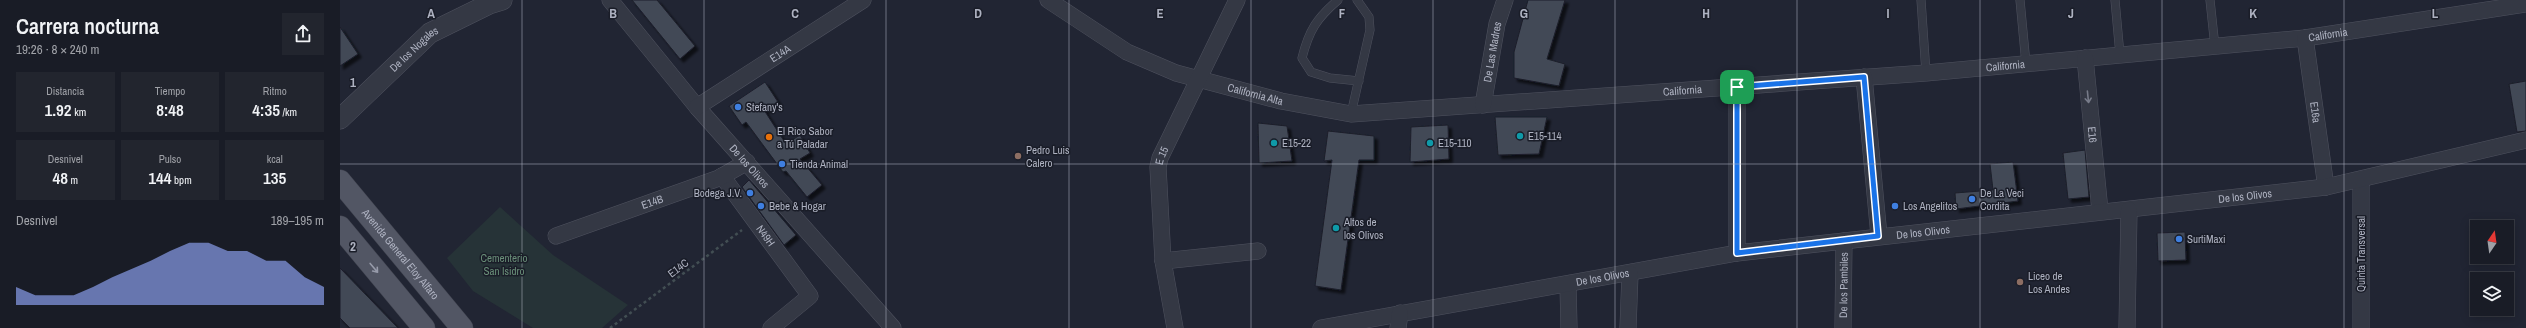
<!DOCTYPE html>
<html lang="es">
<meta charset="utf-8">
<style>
:root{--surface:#191c26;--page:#22252e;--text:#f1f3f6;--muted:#9fa1a7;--line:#373a43;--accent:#899dea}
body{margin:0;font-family:"Archivo Narrow",sans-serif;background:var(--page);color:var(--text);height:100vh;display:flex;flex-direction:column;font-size:15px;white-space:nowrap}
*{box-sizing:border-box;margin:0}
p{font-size:13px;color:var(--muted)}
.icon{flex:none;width:22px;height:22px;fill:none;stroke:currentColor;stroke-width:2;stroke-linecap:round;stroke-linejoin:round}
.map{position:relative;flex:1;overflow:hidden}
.details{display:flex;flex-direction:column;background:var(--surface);width:340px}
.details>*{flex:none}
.needle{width:26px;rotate:13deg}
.buttons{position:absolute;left:2130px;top:220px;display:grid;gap:8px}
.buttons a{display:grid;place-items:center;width:44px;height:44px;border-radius:0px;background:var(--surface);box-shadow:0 2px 10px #0003,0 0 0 1px var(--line);font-size:20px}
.pin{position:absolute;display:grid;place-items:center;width:34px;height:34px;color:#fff;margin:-17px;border-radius:8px;box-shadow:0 2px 6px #0006}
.round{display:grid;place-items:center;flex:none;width:42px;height:42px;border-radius:0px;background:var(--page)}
.overview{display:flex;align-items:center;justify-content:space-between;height:68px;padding:0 16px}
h1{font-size:22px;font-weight:600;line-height:30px}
.metrics{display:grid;grid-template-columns:repeat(3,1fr);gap:6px;height:68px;padding:4px 16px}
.metrics div{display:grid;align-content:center;border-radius:0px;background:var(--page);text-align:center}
.metrics b{font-size:17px;font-weight:600}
.metrics small{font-size:11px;font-weight:400}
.metrics p{font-size:11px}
.chart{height:112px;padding:8px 16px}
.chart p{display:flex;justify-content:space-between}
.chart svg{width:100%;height:72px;margin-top:4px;fill:var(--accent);opacity:.7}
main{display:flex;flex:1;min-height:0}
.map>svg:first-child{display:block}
</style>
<main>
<section class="details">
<div class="overview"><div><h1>Carrera nocturna</h1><p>19:26 · 8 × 240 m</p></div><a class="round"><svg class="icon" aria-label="share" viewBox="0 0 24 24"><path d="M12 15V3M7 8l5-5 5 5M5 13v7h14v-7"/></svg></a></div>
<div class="metrics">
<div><p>Distancia</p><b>1.92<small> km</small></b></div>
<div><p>Tiempo</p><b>8:48</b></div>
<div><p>Ritmo</p><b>4:35<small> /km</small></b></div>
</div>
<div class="metrics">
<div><p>Desnivel</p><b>48<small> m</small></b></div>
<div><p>Pulso</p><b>144<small> bpm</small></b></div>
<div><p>kcal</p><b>135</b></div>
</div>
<div class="chart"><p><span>Desnivel</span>189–195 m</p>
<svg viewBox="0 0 160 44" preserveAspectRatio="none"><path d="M0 44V33L10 38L20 38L30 38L40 33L50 27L60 22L70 17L80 11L90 6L100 6L110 11L120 11L130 17L140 17L150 27L160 33V44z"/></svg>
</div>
</section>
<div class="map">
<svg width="2186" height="328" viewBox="0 0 2186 328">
<defs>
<filter id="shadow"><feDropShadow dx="3.5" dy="3.5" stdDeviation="1" flood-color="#0009"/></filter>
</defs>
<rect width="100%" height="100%" fill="#212533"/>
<path fill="#263337" d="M160 207 213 255 288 305 262 328H193L133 291 107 258Z"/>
<path fill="#434857" stroke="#1c1f2a" filter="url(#shadow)" d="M292 0H317L355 46 340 59Z
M1188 0H1225L1207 59 1225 64 1219 86 1174 78V52Z
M0 27 18 54 0 66Z
M2186 81V131L2177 132 2169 84Z
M425 82 438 102 424 110 446 144 460 135 470 153 460 159 482 185 467 197 446 171 443 172 406 122 402 125 389 106Z
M1155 117H1207L1199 154 1158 155Z
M918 123 947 126 952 161 919 163Z
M1108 125 1109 159 1070 162 1071 127Z
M988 131 1034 136V160H1019L1001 290 975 286 992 160 984 161Z
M1745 150 1749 197 1728 199 1723 153Z
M1673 162 1678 201 1616 209 1615 193 1653 190 1650 164Z
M409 180 456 235 444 245 402 187Z
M1845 232 1846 260 1818 261 1817 233Z
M0 268 58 328H10L0 318Z"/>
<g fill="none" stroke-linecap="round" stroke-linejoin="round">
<defs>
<path id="service" d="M998 0C977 18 969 30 962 58L971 72 990 78 1019 81
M1581 0 1586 73
M1680 0 1686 64
M1775 0 1780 55
M1870 0 1875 47
M1011 114 1030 30 1029 17 1017 0"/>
<g id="minor">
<path id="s1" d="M270 0 357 107 553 328"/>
<path id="s2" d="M708 0 787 52 836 73 941 101 1011 114 1586 73 1965 38 2186 4"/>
<path id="s3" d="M1965 38 1986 187"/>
<path id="s4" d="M1745 58 1760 211"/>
<path d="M1524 77 1539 236"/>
<path d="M1397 87V253"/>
<path id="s5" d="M1143 105 1157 24 1165 0"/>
<path id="s6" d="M357 107 523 0"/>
<path id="s7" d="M382 176 470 296 431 328"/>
<path d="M2021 180V328"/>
<path id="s8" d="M216 236 379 178 407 162"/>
<path d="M823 261 918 251"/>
<path d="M1228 285 1229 328"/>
<path id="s9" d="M835 328 823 261 818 167 820 158 897 0"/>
<path id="s10" d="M981 328 1397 253 1986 187 2186 140"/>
<path d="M1058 328 1060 313"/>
<path d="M1288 328 1290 274"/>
<path id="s11" d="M1503 328 1504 241"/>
<path d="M1787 328 1789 210"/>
</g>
<g id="tertiary">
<path id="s12" d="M0 119 90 33 149 4 162 0"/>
</g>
<g id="primary">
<path id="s13" d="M0 181 122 328"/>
<path d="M0 227 84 328"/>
</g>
</defs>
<use href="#service" stroke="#4f525f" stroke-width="9"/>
<use href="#minor" stroke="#4f525f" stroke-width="17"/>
<use href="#tertiary" stroke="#4f525f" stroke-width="21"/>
<use href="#primary" stroke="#3e414d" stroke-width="23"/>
<path stroke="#424e53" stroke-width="2.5" stroke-dasharray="3 3" stroke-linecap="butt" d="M270 328 402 230"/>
<use href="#service" stroke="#343844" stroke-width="8"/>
<use href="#minor" stroke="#343844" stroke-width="16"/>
<use href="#tertiary" stroke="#343844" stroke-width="20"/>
<use href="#primary" stroke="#525664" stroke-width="22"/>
</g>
<defs><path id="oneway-shaft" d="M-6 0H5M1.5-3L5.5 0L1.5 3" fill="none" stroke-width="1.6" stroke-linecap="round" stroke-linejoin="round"/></defs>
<use stroke="#777b89" href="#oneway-shaft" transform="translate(1748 97) rotate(84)"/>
<use stroke="#979baa" href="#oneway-shaft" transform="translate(34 268) rotate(50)"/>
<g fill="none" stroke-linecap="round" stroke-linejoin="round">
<defs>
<path id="route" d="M1524 77 1538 236 1397 253V87Z"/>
</defs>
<use href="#route" stroke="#fff" stroke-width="8"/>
<use href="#route" stroke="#1a73e8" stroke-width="5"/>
</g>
<path fill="none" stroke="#aeb2c1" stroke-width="1" stroke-opacity="0.55" d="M182 0V328M364 0V328M546 0V328M729 0V328M911 0V328M1093 0V328M1275 0V328M1457 0V328M1640 0V328M1822 0V328M2004 0V328M0 164H2186"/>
<g fill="#3f7fe0" stroke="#1a1d28" stroke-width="1.5">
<circle cx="398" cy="107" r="4"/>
<circle cx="442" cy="164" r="4"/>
<circle cx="410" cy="193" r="4"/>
<circle cx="1632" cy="199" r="4"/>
<circle cx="421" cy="206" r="4"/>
<circle cx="1555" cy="206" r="4"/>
<circle cx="1839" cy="239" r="4"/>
</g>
<g fill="#0f9aa8" stroke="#1a1d28" stroke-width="1.5">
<circle cx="1180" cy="136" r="4"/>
<circle cx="934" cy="143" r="4"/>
<circle cx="1090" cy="143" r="4"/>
<circle cx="996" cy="228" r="4"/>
</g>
<circle fill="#e8710a" stroke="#1a1d28" stroke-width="1.5" cx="429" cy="137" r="4"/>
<g fill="#8d6e63" stroke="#1a1d28" stroke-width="1.5">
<circle cx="678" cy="156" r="4"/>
<circle cx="1680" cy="282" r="4"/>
</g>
<g text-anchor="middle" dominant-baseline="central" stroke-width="3" stroke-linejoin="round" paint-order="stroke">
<g font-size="11" fill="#aeb2c1" stroke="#1a1d28">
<text stroke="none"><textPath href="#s2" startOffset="1308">California</textPath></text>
<text stroke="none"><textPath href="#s12" startOffset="102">De los Nogales</textPath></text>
<text stroke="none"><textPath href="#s5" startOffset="54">De Las Madres</textPath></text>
<text stroke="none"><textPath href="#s6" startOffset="99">E14A</textPath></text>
<text stroke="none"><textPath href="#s2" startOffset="984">California</textPath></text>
<text stroke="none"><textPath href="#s2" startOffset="660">California</textPath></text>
<text stroke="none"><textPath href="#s2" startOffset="230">California Alta</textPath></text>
<text stroke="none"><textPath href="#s3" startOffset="75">E16a</textPath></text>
<text stroke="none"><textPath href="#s4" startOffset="77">E16</textPath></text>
<text stroke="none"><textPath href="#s9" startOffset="174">E 15</textPath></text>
<text stroke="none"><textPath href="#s1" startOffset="217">De los Olivos</textPath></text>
<text stroke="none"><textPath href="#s10" startOffset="934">De los Olivos</textPath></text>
<text stroke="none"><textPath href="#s8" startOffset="102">E14B</textPath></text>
<text stroke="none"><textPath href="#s10" startOffset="610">De los Olivos</textPath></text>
<text stroke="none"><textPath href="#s7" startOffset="74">N49H</textPath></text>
<text transform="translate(2021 254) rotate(-90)">Quinta Transversal</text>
<text stroke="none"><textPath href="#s13" startOffset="95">Avenida General Eloy Alfaro</textPath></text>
<text transform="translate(338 268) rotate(-37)">E14C</text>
<text stroke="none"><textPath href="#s10" startOffset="286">De los Olivos</textPath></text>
<text stroke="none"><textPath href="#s11" startOffset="43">De los Pambiles</textPath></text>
</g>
<g font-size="11" fill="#aeb2c1" stroke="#1a1d28" text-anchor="start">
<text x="406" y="107">Stefany's</text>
<text x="437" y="131">El Rico Sabor<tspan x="437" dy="13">a Tú Paladar</tspan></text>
<text x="1188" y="136">E15-114</text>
<text x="942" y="143">E15-22</text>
<text x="1098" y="143">E15-110</text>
<text x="686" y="150">Pedro Luis<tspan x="686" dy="13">Calero</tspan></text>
<text x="450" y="164">Tienda Animal</text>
<text x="402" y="193" text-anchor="end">Bodega J.V.</text>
<text x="1640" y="193">De La Veci<tspan x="1640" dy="13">Cordita</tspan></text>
<text x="429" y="206">Bebe &amp; Hogar</text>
<text x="1563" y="206">Los Angelitos</text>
<text x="1004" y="222">Altos de<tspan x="1004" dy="13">los Olivos</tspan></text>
<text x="1847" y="239">SurtiMaxi</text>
<text x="1688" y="276">Liceo de<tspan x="1688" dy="13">Los Andes</tspan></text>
</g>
<g font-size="11" fill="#698e78" stroke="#1a1d28">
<text x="164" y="258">Cementerio<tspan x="164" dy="13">San Isidro</tspan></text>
</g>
</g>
<g font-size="13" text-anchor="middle" font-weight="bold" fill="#aeb2c1" stroke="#1a1d28" stroke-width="3" stroke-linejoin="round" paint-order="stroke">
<text x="91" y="18">A</text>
<text x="273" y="18">B</text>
<text x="455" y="18">C</text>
<text x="638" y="18">D</text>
<text x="820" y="18">E</text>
<text x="1002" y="18">F</text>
<text x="1184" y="18">G</text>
<text x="1366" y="18">H</text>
<text x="1548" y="18">I</text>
<text x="1731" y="18">J</text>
<text x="1913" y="18">K</text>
<text x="2095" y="18">L</text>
<text x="13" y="87">1</text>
<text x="13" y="251">2</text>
</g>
</svg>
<div class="buttons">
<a><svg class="needle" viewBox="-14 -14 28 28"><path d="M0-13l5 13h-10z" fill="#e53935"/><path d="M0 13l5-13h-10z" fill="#9fa1a7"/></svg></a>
<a><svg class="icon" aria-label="layers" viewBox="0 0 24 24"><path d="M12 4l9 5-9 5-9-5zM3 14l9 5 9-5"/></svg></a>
</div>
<div class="pin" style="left:1397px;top:87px;background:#1e9e55"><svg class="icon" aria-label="arrive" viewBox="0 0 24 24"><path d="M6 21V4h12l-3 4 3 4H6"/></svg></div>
</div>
</main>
